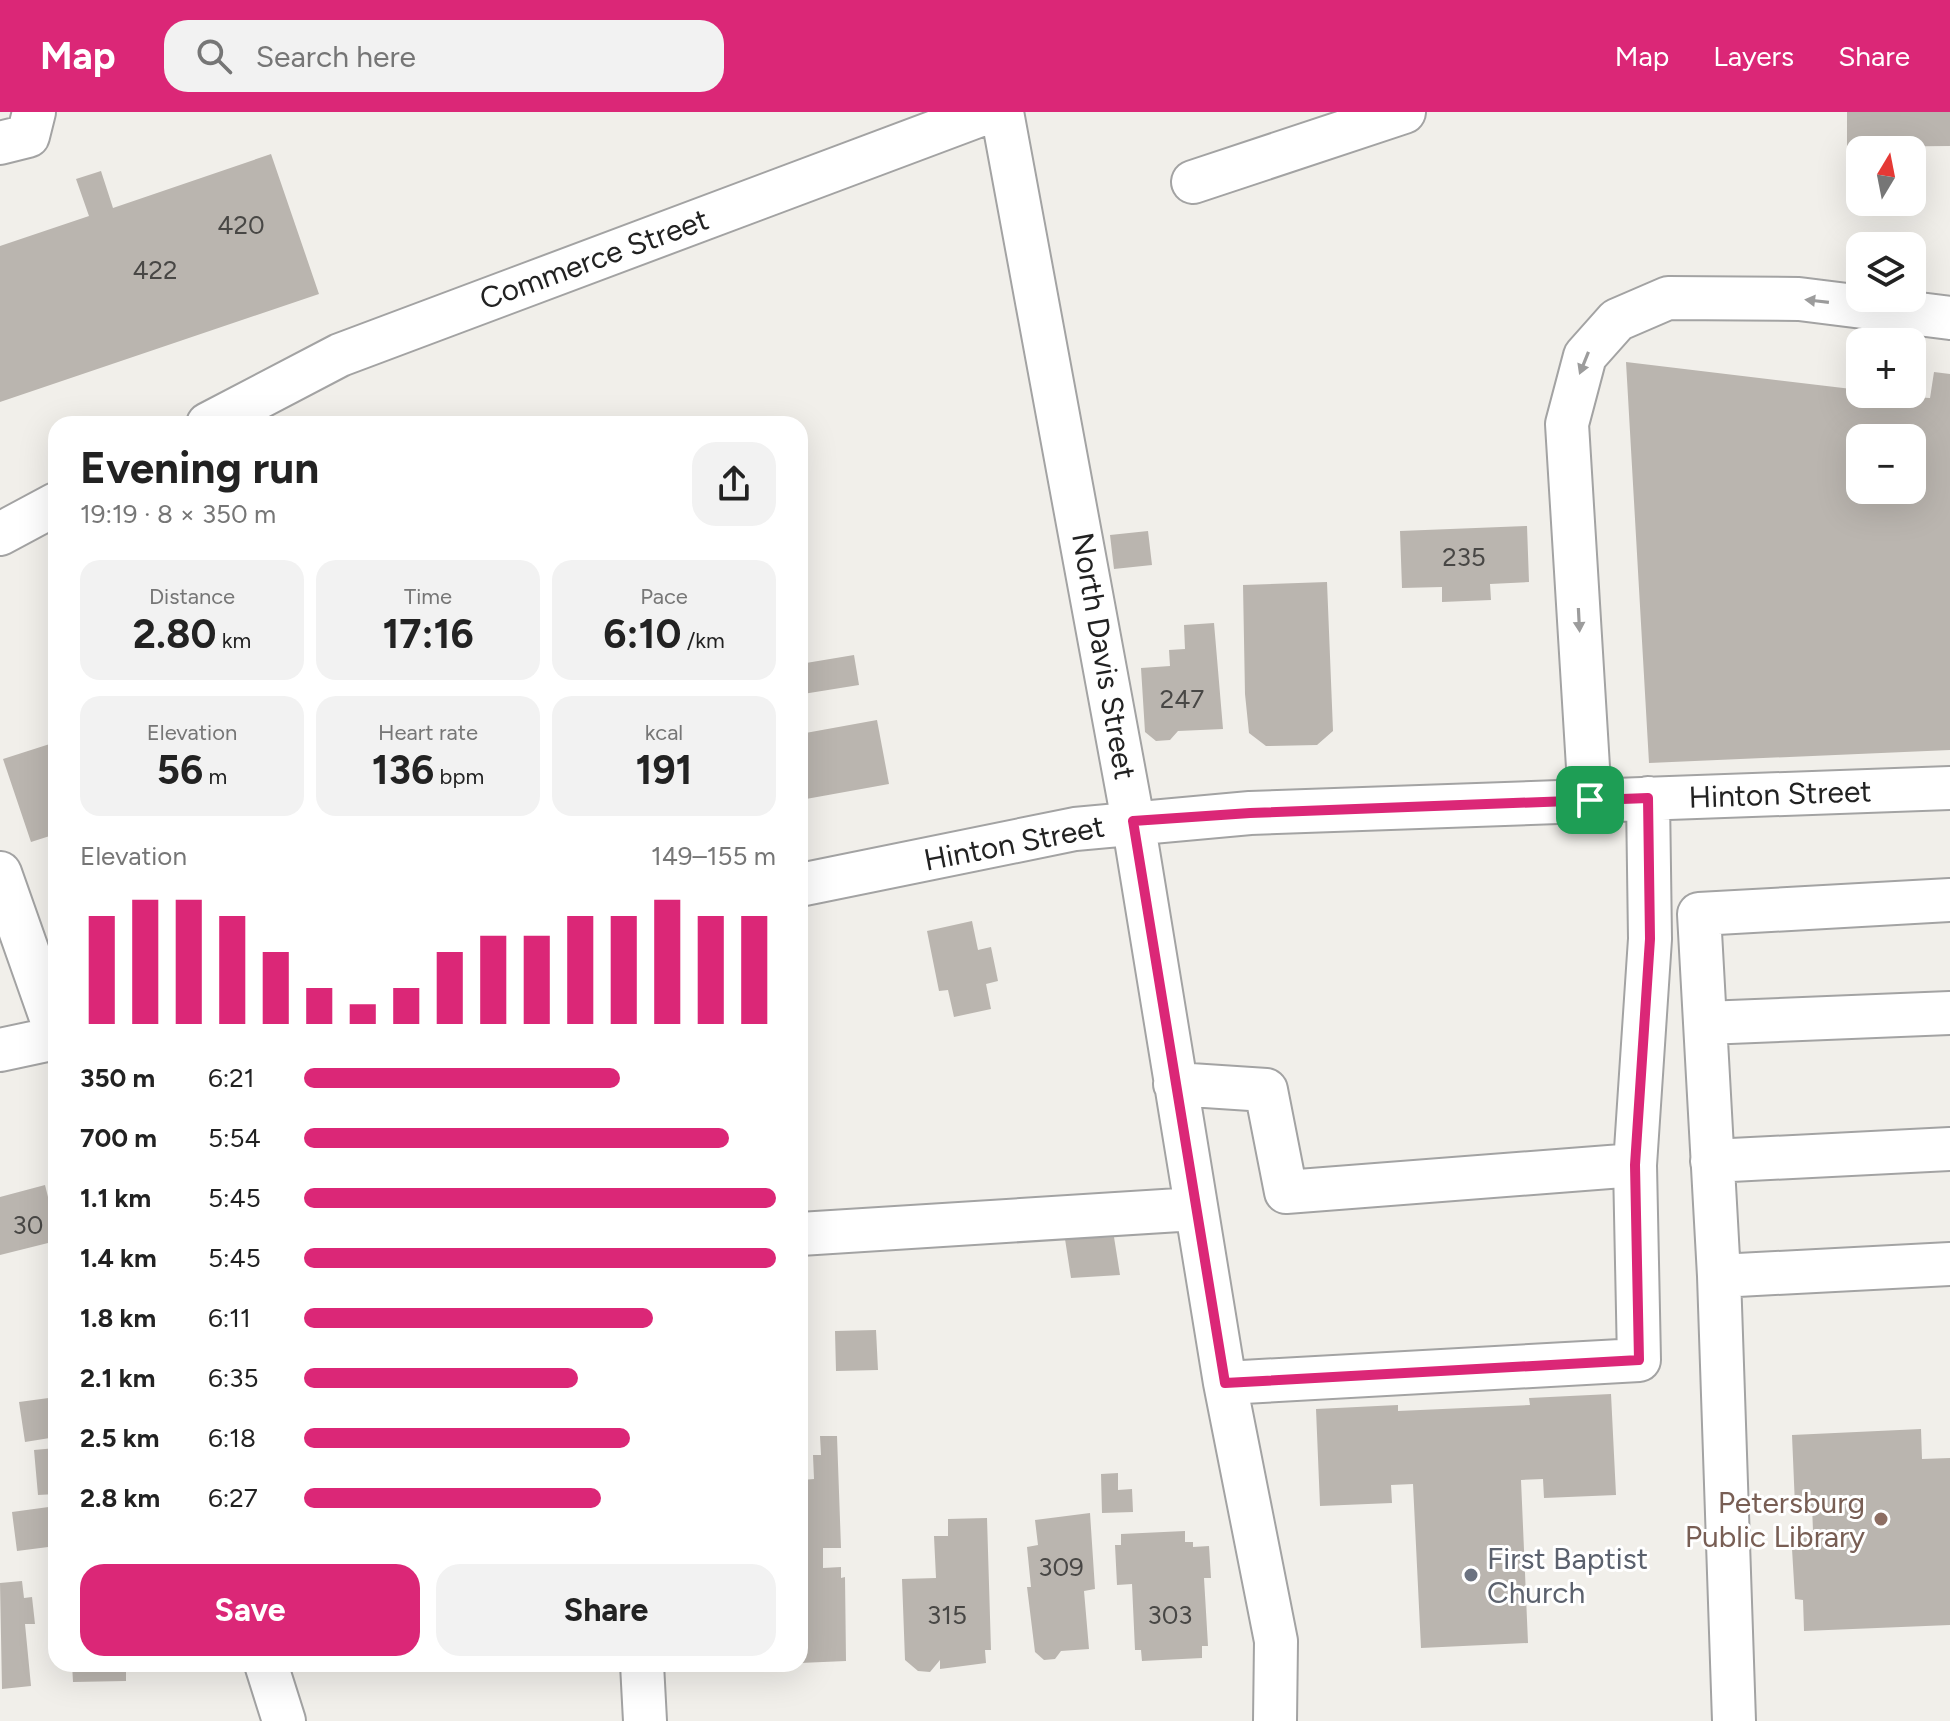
<!DOCTYPE html>
<meta charset="utf-8">
<style>
:root{--surface:#fff;--page:#f2f2f2;--text:#222;--muted:#767676;--accent:#db2777}
body{margin:0;font-family:Figtree,sans-serif;background:var(--page);color:var(--text);height:100vh;display:flex;flex-direction:column;font-size:30px;white-space:nowrap}
*{box-sizing:border-box;margin:0}
p{font-size:26px;color:var(--muted)}
.icon{flex:none;width:44px;height:44px;fill:none;stroke:currentColor;stroke-width:2;stroke-linecap:round;stroke-linejoin:round}
.map{position:relative;flex:1;overflow:hidden}
.sheet{position:absolute;left:48px;top:304px;width:760px;height:1256px;display:flex;flex-direction:column;background:var(--surface);border-radius:24px;box-shadow:0 8px 32px #0002}
.sheet>*{flex:none}
.needle{width:52px;rotate:10deg}
.controls{position:absolute;left:1846px;top:24px;display:grid;gap:16px}
.controls a{display:grid;place-items:center;width:80px;height:80px;border-radius:16px;background:var(--surface);box-shadow:0 8px 32px #0002;font-size:40px}
.pin{position:absolute;display:grid;place-items:center;width:68px;height:68px;color:#fff;margin:-34px;border-radius:16px;box-shadow:0 4px 12px #0006}
.round{display:grid;place-items:center;flex:none;width:84px;height:84px;border-radius:24px;background:var(--page)}
.headline{display:flex;align-items:center;justify-content:space-between;height:136px;padding:0 32px}
h1{font-size:44px;font-weight:700;line-height:60px}
.metrics{display:grid;grid-template-columns:repeat(3,1fr);gap:12px;height:136px;padding:8px 32px}
.metrics div{display:grid;align-content:center;border-radius:20px;background:var(--page);text-align:center}
.metrics b{font-size:40px;font-weight:700}
.metrics small{font-size:22px;font-weight:400}
.metrics p{font-size:22px}
.chart{height:224px;padding:16px 32px}
.chart p{display:flex;justify-content:space-between}
.chart svg{width:100%;height:144px;margin-top:8px;stroke:var(--accent);stroke-width:6}
.action{display:flex;gap:16px;margin-top:auto;padding:16px 32px}
.action a{flex:1;height:92px;border-radius:24px;background:var(--accent);color:#fff;font-size:32px;font-weight:700;line-height:92px;text-align:center}
.action a+a{background:var(--page);color:var(--text)}
ul{padding:0 32px;list-style:none;font-size:26px}
li{display:grid;grid-template-columns:128px 96px 1fr;align-items:center;height:60px}
li i{height:20px;border-radius:10px;background:var(--accent)}
header{display:flex;align-items:center;gap:48px;box-sizing:border-box;height:112px;padding:0 40px;background:var(--accent);color:#fff}
header strong{font-size:38px}
nav{display:flex;gap:44px;margin-inline-start:auto;font-size:28px}
.search{width:560px;height:72px;background:var(--page);display:flex;align-items:center;gap:20px;box-sizing:border-box;padding:0 28px;border-radius:24px;color:var(--muted);font-size:30px}
.map>svg:first-child{display:block}
</style>
<header>
<strong>Map</strong>
<div class="search"><svg class="icon" aria-label="search" viewBox="0 0 24 24"><circle cx="10" cy="10" r="6"/><path d="M15 15l6 6"/></svg>Search here</div>
<nav><a>Map</a><a>Layers</a><a>Share</a></nav>
</header>
<div class="map">
<svg width="1950" height="1609" viewBox="0 0 1950 1609">
<rect width="100%" height="100%" fill="#f1efea"/>
<path fill="#bab5af" fill-rule="evenodd" d="M1847 0H1950V34L1847 35Z
M271 42 319 182 0 290V134L89 104 76 67 101 59 113 96Z
M1626 250 1860 278V282L1930 286 1934 260 1950 262V638L1649 651ZM1860 326H1912V378H1860Z
M1527 414 1529 470 1490 472 1491 488 1442 490V475L1402 476 1400 419Z
M1148 419 1152 453 1114 457 1110 423Z
M1327 470 1333 619 1317 633 1266 634 1249 621 1245 582 1243 473Z
M1214 511 1223 617 1178 619 1170 628 1156 629 1145 620 1141 556 1170 554 1169 538 1185 537 1184 513Z
M854 543 859 573 803 582 800 552Z
M877 608 889 672 806 687 800 622Z
M56 630V722L31 730 3 647Z
M972 809 978 838 991 835 998 869 986 872 991 897 954 905 948 878 939 879 927 819Z
M45 1073 51 1097 56 1096V1129L0 1143V1085Z
M1114 1125 1120 1163 1071 1166 1065 1127Z
M876 1218 878 1258 836 1259 835 1219Z
M1611 1282 1616 1383 1544 1386 1543 1367 1521 1368 1528 1531 1421 1536 1413 1372 1391 1373 1392 1391 1320 1394 1316 1297 1398 1293V1299L1530 1293 1529 1286Z
M56 1285V1325L25 1330 19 1290Z
M1921 1317 1922 1347 1950 1346V1513L1804 1519 1803 1488 1795 1487 1791 1420 1813 1419 1812 1394H1795L1792 1323Z
M820 1324H837L841 1436H823V1456L841 1455V1466L845 1465 846 1549 800 1551V1435H805L802 1368 814 1367 813 1343H821Z
M56 1336V1382L38 1383 34 1338Z
M1118 1361V1378L1132 1377 1133 1400 1102 1401 1101 1362Z
M56 1394V1434L17 1439 12 1400Z
M1090 1401 1095 1477 1084 1479 1089 1537 1061 1539 1055 1547 1044 1548 1035 1540 1027 1475H1031L1027 1435 1038 1433 1035 1408Z
M987 1406 991 1538H985L986 1551 940 1557V1548L930 1560 918 1559 905 1548 902 1467 936 1466 934 1424H948V1407Z
M1185 1419V1430H1193V1435L1209 1434 1211 1466H1204L1208 1534H1202V1546L1142 1549 1141 1538H1135L1132 1472 1117 1473 1115 1433H1121V1422Z
M22 1469 24 1486 32 1485 35 1512H25L31 1574 2 1577 0 1471Z
M72 1552H126V1569L73 1570Z"/>
<g fill="none" stroke-linecap="round" stroke-linejoin="round">
<defs>
<path id="minor" d="M1002 0 1133 709 1225 1271 1276 1529 1275 1609
M0 31 28 24 34 0
M1193 70 1404 0
M208 312 340 243 988 0
M0 422 56 392
M1590 688 1567 312 1585 244 1617 208 1668 186 1799 187 1950 206
M0 761 56 920
M800 773 1075 717 1250 701 1950 676
M1950 788 1699 802 1719 1164 1950 1152
M1705 911 1950 901
M0 938 56 926
M1175 972 1266 978 1286 1080 1635 1053
M1712 1049 1950 1037
M800 1122 1195 1097
M1719 1164 1734 1609
M1225 1271 1639 1248 1635 1053 1650 827 1648 686
M266 1552 284 1609
M642 1552 645 1609"/>
</defs>
<use href="#minor" stroke="#a3a3a3" stroke-width="46"/>
<use href="#minor" stroke="#fff" stroke-width="42"/>
</g>
<defs><path id="oneway-solid" d="M-6-.8H1V-3.2L6.5 0L1 3.2V.8H-6Z" transform="scale(2)"/></defs>
<g fill="#9c9c9c">
<use href="#oneway-solid" transform="translate(1817 189) rotate(-173)"/>
<use href="#oneway-solid" transform="translate(1584 251) rotate(112)"/>
<use href="#oneway-solid" transform="translate(1579 508) rotate(87)"/>
</g>
<g fill="none" stroke-linecap="round" stroke-linejoin="round">
<defs>
<path id="route" d="M1648 686 1650 827 1635 1053 1639 1248 1225 1271 1133 709 1250 701Z"/>
</defs>
<use href="#route" stroke="#fff" stroke-width="16"/>
<use href="#route" stroke="#db2777" stroke-width="10"/>
</g>
<circle fill="#8d6e63" stroke="#fff" stroke-width="3" cx="1881" cy="1407" r="8"/>
<circle fill="#6b7280" stroke="#fff" stroke-width="3" cx="1471" cy="1463" r="8"/>
<g text-anchor="middle" dominant-baseline="central" stroke-width="6" stroke-linejoin="round" paint-order="stroke">
<g font-size="26" fill="#484745">
<text x="241" y="113">420</text>
<text x="155" y="158">422</text>
<text x="1464" y="445">235</text>
<text x="1182" y="587">247</text>
<text x="28" y="1113">30</text>
<text x="1061" y="1455">309</text>
<text x="947" y="1503">315</text>
<text x="1170" y="1503">303</text>
</g>
<g font-size="30" fill="#222" stroke="#fff">
<text transform="translate(594 147) rotate(-20)">Commerce Street</text>
<text transform="translate(1104 544) rotate(80)">North Davis Street</text>
<text transform="translate(1780 682) rotate(-2)">Hinton Street</text>
<text transform="translate(1014 731) rotate(-11)">Hinton Street</text>
</g>
<g font-size="30" fill="#785e54" stroke="#fff" text-anchor="end">
<text x="1865" y="1390">Petersburg<tspan x="1865" dy="34">Public Library</tspan></text>
</g>
<g font-size="30" fill="#5b616d" stroke="#fff" text-anchor="start">
<text x="1487" y="1446">First Baptist<tspan x="1487" dy="34">Church</tspan></text>
</g>
</g>
</svg>
<div class="controls">
<a><svg class="needle" viewBox="-14 -14 28 28"><path d="M0-13l5 13h-10z" fill="#e53935"/><path d="M0 13l5-13h-10z" fill="#767676"/></svg></a>
<a><svg class="icon" aria-label="layers" viewBox="0 0 24 24"><path d="M12 4l9 5-9 5-9-5zM3 14l9 5 9-5"/></svg></a>
<a>+</a>
<a>−</a>
</div>
<div class="pin" style="left:1590px;top:688px;background:#1e9e55"><svg class="icon" aria-label="arrive" viewBox="0 0 24 24"><path d="M6 21V4h12l-3 4 3 4H6"/></svg></div>
<section class="sheet">
<div class="headline"><div><h1>Evening run</h1><p>19:19 · 8 × 350 m</p></div><a class="round"><svg class="icon" aria-label="share" viewBox="0 0 24 24"><path d="M12 15V3M7 8l5-5 5 5M5 13v7h14v-7"/></svg></a></div>
<div class="metrics">
<div><p>Distance</p><b>2.80<small> km</small></b></div>
<div><p>Time</p><b>17:16</b></div>
<div><p>Pace</p><b>6:10<small> /km</small></b></div>
</div>
<div class="metrics">
<div><p>Elevation</p><b>56<small> m</small></b></div>
<div><p>Heart rate</p><b>136<small> bpm</small></b></div>
<div><p>kcal</p><b>191</b></div>
</div>
<div class="chart"><p><span>Elevation</span>149–155 m</p>
<svg viewBox="0 0 160 44" preserveAspectRatio="none"><path d="M5 44V11M15 44V6M25 44V6M35 44V11M45 44V22M55 44V33M65 44V38M75 44V33M85 44V22M95 44V17M105 44V17M115 44V11M125 44V11M135 44V6M145 44V11M155 44V11"/></svg>
</div>
<ul>
<li><b>350 m</b>6:21<i style="width:67%"></i></li>
<li><b>700 m</b>5:54<i style="width:90%"></i></li>
<li><b>1.1 km</b>5:45<i style="width:100%"></i></li>
<li><b>1.4 km</b>5:45<i style="width:100%"></i></li>
<li><b>1.8 km</b>6:11<i style="width:74%"></i></li>
<li><b>2.1 km</b>6:35<i style="width:58%"></i></li>
<li><b>2.5 km</b>6:18<i style="width:69%"></i></li>
<li><b>2.8 km</b>6:27<i style="width:63%"></i></li>
</ul>
<div class="action"><a>Save</a><a>Share</a></div>
</section>
</div>
